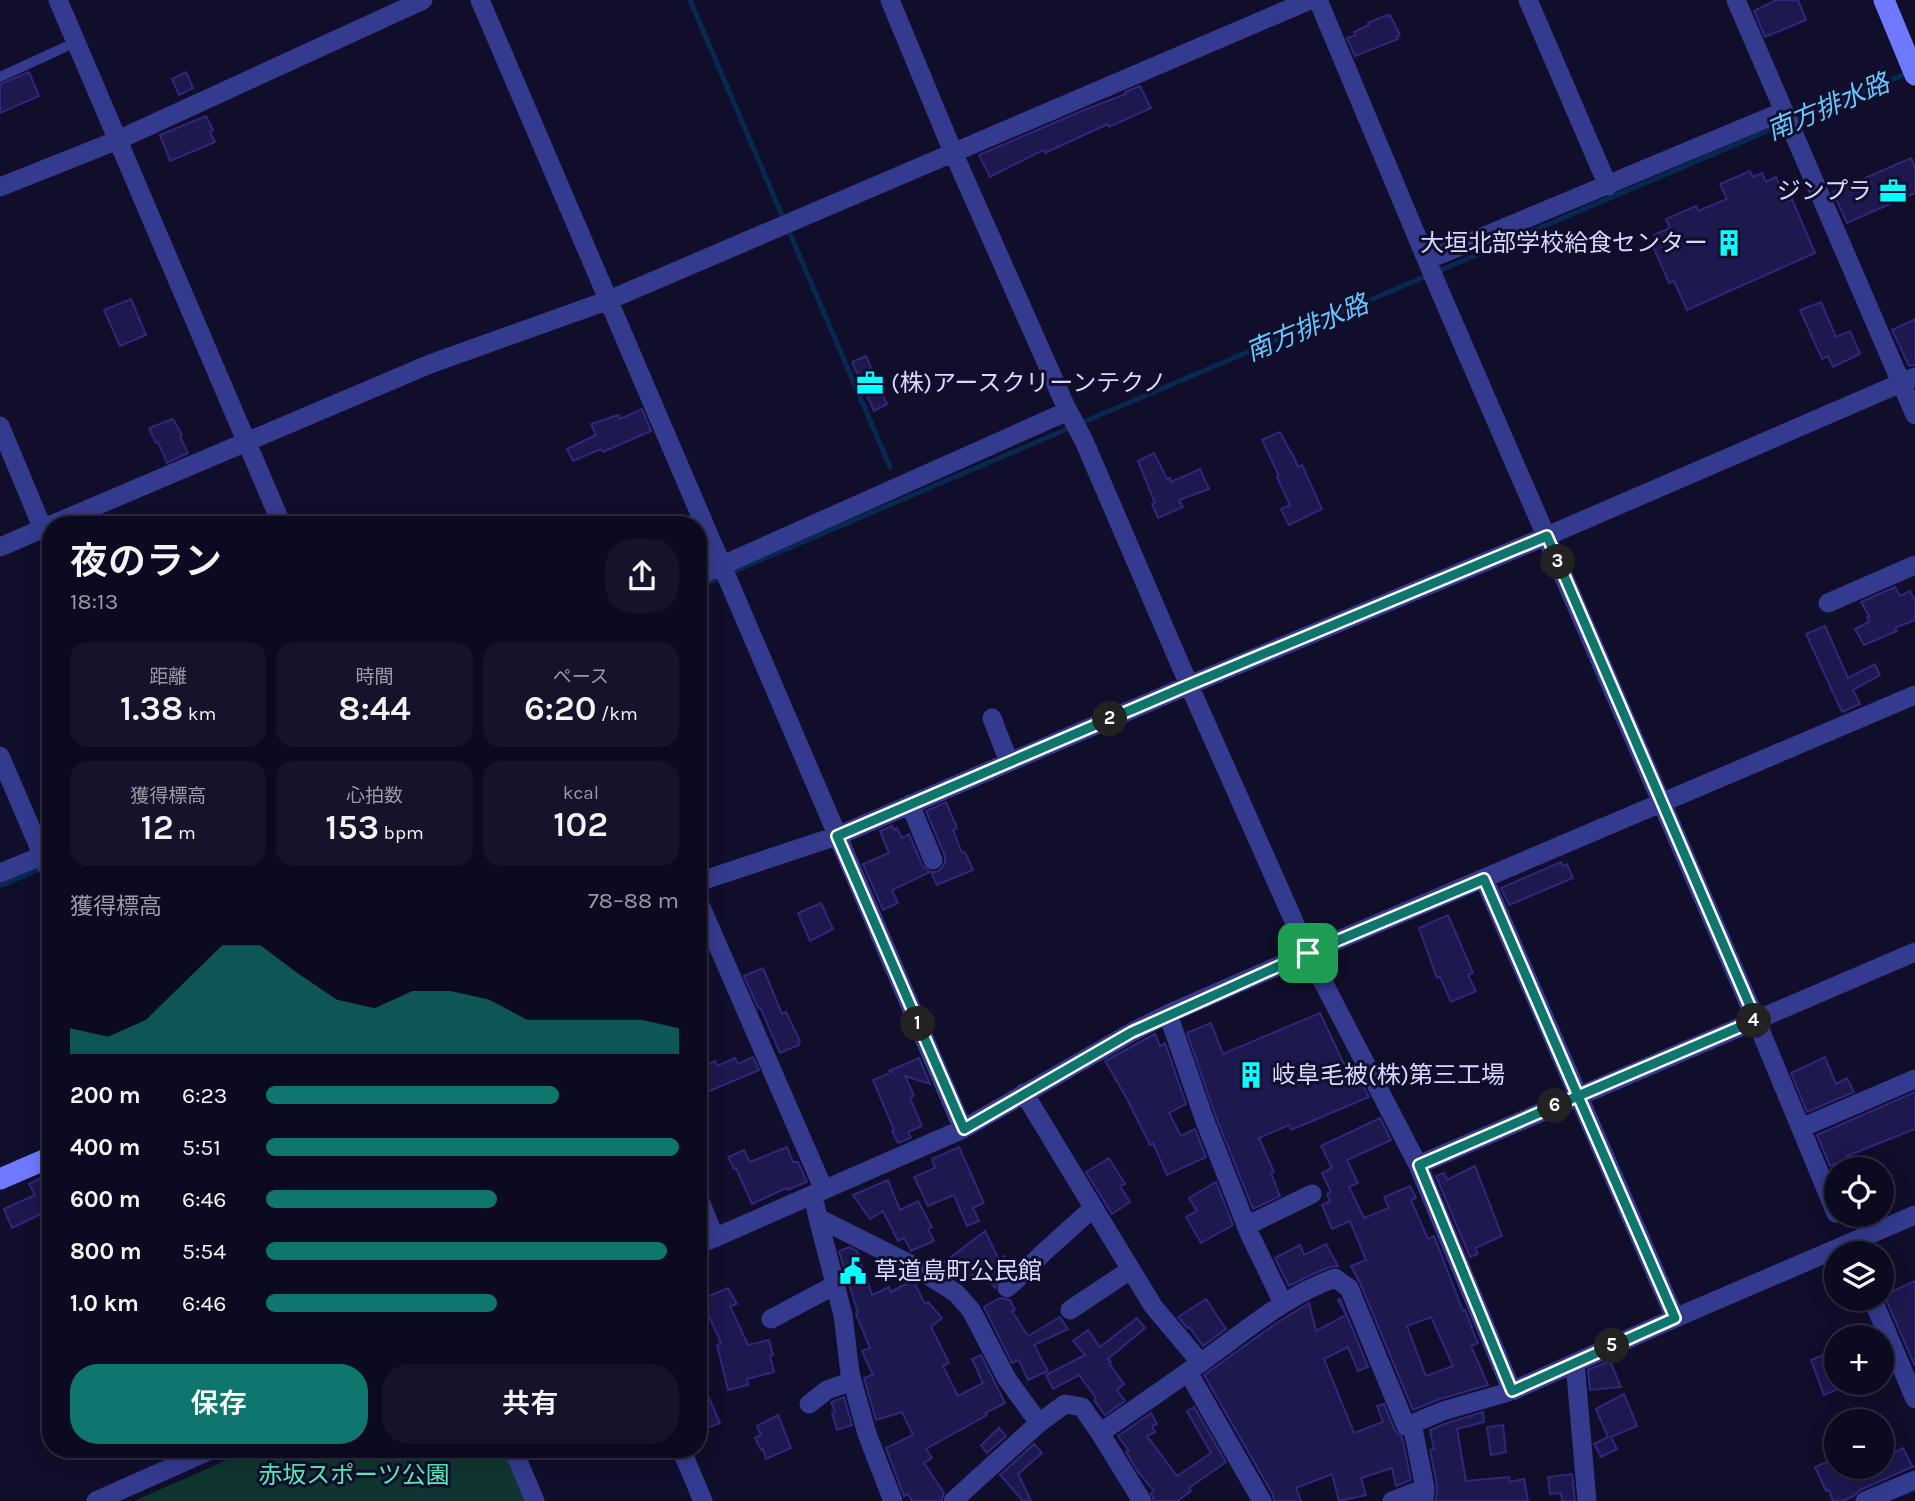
<!DOCTYPE html>
<html lang="ja">
<meta charset="utf-8">
<style>
:root{--surface:#0c0a20;--page:#151329;--text:#f1f3f6;--muted:#9a9aa5;--line:#2c2b3e;--accent:#0f766e}
body{margin:0;font-family:Karla,"Noto Sans JP",sans-serif;background:var(--page);color:var(--text);height:100vh;display:flex;flex-direction:column;font-size:26px;white-space:nowrap}
*{box-sizing:border-box;margin:0}
p{font-size:23px;color:var(--muted)}
.icon{flex:none;width:38px;height:38px;fill:none;stroke:currentColor;stroke-width:2;stroke-linecap:round;stroke-linejoin:round}
.map{position:relative;flex:1;overflow:hidden}
.details{position:absolute;left:42px;top:516px;width:665px;height:942px;display:flex;flex-direction:column;background:var(--surface);border-radius:28px;box-shadow:0 4px 18px #0003,0 0 0 2px var(--line)}
.details>*{flex:none}
.buttons{position:absolute;left:1824px;top:1157px;display:grid;gap:14px}
.buttons a{display:grid;place-items:center;width:70px;height:70px;border-radius:50%;background:var(--surface);box-shadow:0 4px 18px #0003,0 0 0 2px var(--line);font-size:35px}
.pin{position:absolute;display:grid;place-items:center;width:60px;height:60px;color:#fff;margin:-30px;border-radius:14px;box-shadow:0 4px 10px #0006}
.km{position:absolute;width:35px;height:35px;margin:-18px;border-radius:50%;background:#222;color:#fff;font-size:19px;line-height:35px;text-align:center}
.round{display:grid;place-items:center;flex:none;width:74px;height:74px;border-radius:28px;background:var(--page)}
.overview{display:flex;align-items:center;justify-content:space-between;height:119px;padding:0 28px}
h1{font-size:38px;font-weight:600;line-height:52px}
.metrics{display:grid;grid-template-columns:repeat(3,1fr);gap:10px;height:119px;padding:7px 28px}
.metrics div{display:grid;align-content:center;border-radius:18px;background:var(--page);text-align:center}
.metrics b{font-size:35px;font-weight:600}
.metrics small{font-size:19px;font-weight:400}
.metrics p{font-size:19px}
.chart{height:196px;padding:14px 28px}
.chart p{display:flex;justify-content:space-between}
.chart svg{width:100%;height:126px;margin-top:7px;fill:var(--accent);opacity:.7}
.cta{display:flex;gap:14px;margin-top:auto;padding:14px 28px}
.cta a{flex:1;height:80px;border-radius:28px;background:var(--accent);color:#fff;font-size:28px;font-weight:600;line-height:80px;text-align:center}
.cta a+a{background:var(--page);color:var(--text)}
ul{padding:0 28px;list-style:none;font-size:23px}
li{display:grid;grid-template-columns:112px 84px 1fr;align-items:center;height:52px}
li i{height:18px;border-radius:9px;background:var(--accent)}
.map>svg:first-child{display:block}
</style>
<div class="map">
<svg width="1915" height="1501" viewBox="0 0 1915 1501">
<rect width="100%" height="100%" fill="#100e2b"/>
<path fill="#103530" d="M252 1449H504L526 1501H134Z"/>
<g fill="none" stroke-linecap="round" stroke-linejoin="round">
<path stroke="#072950" stroke-width="5" d="M690 0 784 220
M1793 121 1910 72
M788 229 890 467
M1081 423 1784 124
M730 573 1072 427
M698 587 721 577
M0 886 42 868"/>
</g>
<path fill="#1d184e" stroke="#30277c" stroke-width="2" fill-rule="evenodd" d="M1776 0H1798L1806 20 1765 37 1754 11Z
M1387 15 1388 17 1390 15 1400 35 1397 37 1398 39 1355 56 1347 38 1356 35 1354 32 1369 25 1368 23Z
M29 72 39 96 0 113V84Z
M186 72 193 88 179 95 172 79Z
M1140 86 1151 108 1109 127 1108 124 1045 153 1043 150 990 177 979 155 1084 110 1126 94 1125 92Z
M206 116 213 130 210 132 215 142 170 161 160 135Z
M1911 158 1915 167V193L1847 223 1833 192Z
M1750 171 1753 177 1762 173 1766 182 1776 177 1786 202 1792 199 1815 253 1687 310 1674 281 1669 283 1652 244 1658 241 1654 235 1670 228 1666 219 1696 206 1698 211 1727 199 1720 184Z
M131 299 146 335 120 346 104 310Z
M1821 302 1836 337 1850 331 1860 354 1833 367 1828 356 1822 359 1800 310Z
M1915 319V365L1909 366 1892 330Z
M866 356 887 404 874 411 852 362Z
M642 409 651 431 603 452 601 449 573 461 567 449 596 435 591 424 618 415 620 419Z
M173 419 182 435 180 437 188 453 167 463 158 442 156 443 149 428Z
M1280 432 1291 453H1292L1298 467 1302 465 1322 509 1289 525 1281 509 1290 505 1277 477 1279 476 1262 440Z
M1154 453 1167 479 1170 478 1171 482 1200 469 1209 489 1179 500 1183 507 1158 518 1152 504 1155 503 1138 461Z
M1895 587 1900 596 1910 591 1915 601V620L1895 628 1897 631 1864 645 1855 629 1869 622 1867 617 1869 616 1861 602Z
M1825 626 1848 678 1875 664 1880 675 1853 690 1860 704 1842 712 1806 634Z
M946 802 957 828 953 830 962 853 965 852 973 870 937 885 931 872H937L942 868 945 862V856L926 811Z
M892 826 894 830 897 828 902 838 909 834 922 865 930 872 892 890 898 903 883 910 863 864 889 853 880 831Z
M1561 862 1563 866 1567 864 1573 878 1509 905 1501 888Z
M821 903 833 929 810 941 798 913Z
M1448 915 1473 973 1468 975 1476 991 1451 1002 1440 977 1437 978 1419 928Z
M763 968 782 1014 786 1012 800 1041 798 1042 799 1045 780 1053 760 1007 758 1008 744 976Z
M1320 1013 1351 1079 1358 1076 1369 1097 1291 1130 1289 1125 1259 1138 1274 1172 1271 1173 1280 1196 1253 1209 1216 1117 1187 1033 1211 1023 1223 1054Z
M1155 1034 1160 1046 1165 1043 1186 1104 1169 1113 1181 1136 1195 1129 1206 1157 1167 1175 1153 1143 1150 1145 1126 1097 1105 1061Z
M753 1057 759 1070 698 1096V1069L715 1061 717 1066 735 1058 738 1064Z
M1825 1057 1836 1084 1847 1078 1854 1092 1807 1112 1791 1073Z
M919 1058 930 1084 905 1076 914 1095 910 1098 922 1126 908 1132 911 1138 898 1143 892 1131 894 1130 873 1080 892 1072 889 1071Z
M1915 1092V1129L1847 1156 1848 1158 1830 1166 1817 1135Z
M1380 1118 1391 1140 1347 1160 1358 1183 1349 1187 1364 1218 1389 1208 1384 1197 1410 1186 1416 1198 1411 1200 1428 1239 1434 1236 1463 1311 1465 1310 1472 1327H1471L1478 1343 1471 1346 1488 1385 1440 1399 1413 1410 1360 1283 1351 1266 1366 1260 1350 1221 1332 1229 1322 1205 1330 1201 1327 1194 1331 1192 1322 1173 1332 1168 1321 1146ZM1431 1317 1453 1366 1426 1376 1407 1326Z
M787 1147 793 1162H798L807 1182 787 1190 786 1188 752 1204 736 1168 734 1169 728 1157 744 1150 750 1162Z
M959 1147 984 1203 973 1208 979 1221 967 1226 954 1195 928 1206 914 1177 935 1168 932 1159Z
M1109 1158 1125 1184 1120 1186 1130 1202 1112 1214 1086 1172Z
M1475 1166 1502 1236 1475 1248 1478 1254 1470 1257 1436 1176 1444 1173 1447 1180Z
M51 1173V1209L12 1228 4 1209 35 1195 29 1184Z
M888 1180 900 1210 918 1201 932 1227 928 1229 934 1241 911 1251 904 1238 898 1241 883 1211 870 1219 853 1195Z
M1216 1182 1233 1225 1201 1243 1186 1217 1197 1211 1189 1198Z
M985 1231 999 1260 1004 1256 1012 1266 998 1279 995 1288 978 1271 962 1282 938 1267Z
M1326 1244 1338 1266 1330 1267 1313 1274 1289 1286 1275 1258 1300 1245 1304 1255Z
M849 1247 857 1251 872 1295 889 1287 891 1292 913 1280 925 1304 928 1302 942 1318 931 1327 949 1363 943 1366 958 1396 983 1383 972 1359 981 1355 1005 1403 985 1413 987 1415 926 1449 932 1458 924 1463 944 1493 941 1501H912L908 1494 904 1496 886 1448 913 1435 902 1412 876 1420 864 1378 873 1375 862 1351 870 1348 856 1314 858 1313 839 1251Z
M1915 1281V1366L1884 1295Z
M728 1288 737 1304 730 1306 748 1345 769 1340 773 1355 770 1356 774 1372 747 1379 748 1385 728 1390 717 1345 721 1343 706 1309 709 1308 704 1298Z
M1000 1298 1010 1300 1015 1310 1012 1311 1028 1336 1060 1317 1068 1329 1034 1345 1048 1371 1028 1380 1019 1360 1012 1363 984 1307Z
M1206 1299 1226 1329 1203 1346 1189 1327 1187 1328 1178 1317Z
M1340 1299 1368 1367 1358 1371 1348 1347 1324 1359 1354 1433 1383 1422 1377 1406 1384 1404 1395 1431 1402 1437 1411 1480 1396 1486 1392 1468 1361 1478 1366 1495 1339 1501 1332 1474 1296 1488 1301 1501H1274L1273 1495 1204 1375 1275 1324 1309 1303 1316 1331 1346 1315 1338 1300Z
M1137 1318 1145 1328 1108 1359 1111 1362 1109 1363 1124 1384 1117 1390 1125 1401 1105 1415 1094 1400 1096 1398 1079 1375 1053 1389 1046 1375 1085 1355 1073 1341 1088 1330 1100 1347Z
M1836 1350V1390L1824 1395 1811 1360Z
M1610 1361 1621 1387 1590 1390 1588 1370Z
M698 1373 720 1423 698 1432Z
M1624 1394 1637 1426 1611 1437 1617 1449 1601 1457 1594 1444 1608 1437 1596 1409Z
M844 1397 852 1425 837 1430 832 1413 835 1412 831 1402Z
M1194 1407 1226 1462 1189 1488 1191 1491 1177 1501H1154L1151 1493 1154 1491 1138 1472 1126 1452 1129 1451 1118 1436 1151 1413 1157 1424 1152 1426 1155 1432 1147 1436 1177 1476 1211 1453 1187 1411Z
M1483 1412 1484 1422 1457 1429 1466 1481 1509 1477 1510 1482 1524 1479 1528 1501H1436L1437 1486 1430 1450 1434 1449 1430 1430 1447 1423Z
M778 1415 791 1448 766 1459 763 1449 761 1450 755 1438 761 1435 757 1426Z
M1503 1425 1506 1452 1491 1455 1487 1427Z
M999 1428 1006 1436 987 1453 981 1445Z
M1034 1444 1042 1453 1018 1474 1031 1501H1023L1000 1475Z
M1903 1448 1912 1466H1914L1860 1490 1854 1496 1842 1501H1833L1829 1490 1826 1491 1815 1467 1836 1458V1466H1888L1884 1458Z
M1572 1474 1575 1501H1562L1561 1493 1550 1494 1548 1477Z"/>
<g fill="none" stroke-linecap="round" stroke-linejoin="round">
<path stroke="#343a8e" stroke-width="10" d="M0 77 76 42"/>
<path stroke="#343a8e" stroke-width="19" d="M58 0 282 525
M480 0 963 1129
M890 0 953 152 1066 407 1084 441 1189 685 1308 953 1418 1165 1915 952
M1318 0 1438 287 1756 1020 1836 1213
M1528 0 1608 186
M1736 0 1915 415
M0 187 118 140 423 0
M1427 260 1784 111
M0 426 43 529
M51 525 430 364 609 300 1310 0
M0 547 51 525
M698 576 1068 411
M1828 603 1915 565
M992 718 1009 762
M0 756 51 875
M910 804 933 860
M0 873 51 852
M1484 879 1675 1318
M698 882 837 836 1189 685 1547 536 1915 377
M698 900 824 1190
M1168 1014 1205 1121 1250 1235 1283 1303
M1024 1093 1153 1306 1201 1363
M1801 1128 1915 1079
M1418 1165 1512 1391
M813 1195 818 1218 910 1264 956 1293 971 1310 1007 1379 1039 1423
M698 1196 715 1238
M818 1218 843 1315 850 1373 867 1434 893 1501
M1246 1226 1312 1194
M698 1245 963 1129 1132 1032 1168 1014 1308 953 1915 695
M1007 1288 1017 1279 1043 1253 1093 1208
M1872 1298 1915 1399
M1070 1310 1130 1270
M771 1319 835 1285
M1575 1363 1587 1501
M1188 1372 1262 1501
M809 1404 827 1390 852 1381
M1100 1433C1136 1408 1172 1384 1207 1358 1248 1329 1287 1295 1335 1278L1349 1288 1406 1426 1412 1424
M513 1449 535 1501
M681 1449 703 1501
M96 1501 213 1449
M953 1501 1039 1423 1065 1404 1082 1407 1100 1433 1142 1501
M1392 1501 1425 1488
M1424 1501 1425 1488 1412 1424 1443 1411 1512 1391 1675 1318 1915 1215
M1865 1501 1915 1480"/>
<path stroke="#6e79ff" stroke-width="21" d="M1884 0 1915 75
M0 1179 51 1157"/>
</g>
<g fill="none" stroke-linecap="round" stroke-linejoin="round">
<defs>
<path id="route" d="M1308 953 1132 1032 964 1129 837 836 1189 685 1547 536 1756 1020 1578 1096 1675 1318 1512 1391 1419 1165 1578 1096 1484 879 1308 953"/>
</defs>
<use href="#route" stroke="#fff" stroke-width="14"/>
<use href="#route" stroke="#0f766e" stroke-width="9"/>
</g>
<defs>
<symbol id="office-bare" viewBox="-9 -9 18 18"><path d="M-6-3h4V-5.5h4V-3h4V5H-6ZM-1-4.5V-3h2v-1.5ZM-6 0V1H6V0Z" fill="#03ffff" stroke="#100e2b" stroke-width="2.5" paint-order="stroke"/></symbol>
<symbol id="building-bare" viewBox="-9 -9 18 18"><path d="M-4-6H4V6H1V3H-1V6H-4ZM-2.5-4.3h1.7v1.8h-1.7ZM.8-4.3h1.7v1.8H.8ZM-2.5-1h1.7V.8h-1.7ZM.8-1h1.7V.8H.8Z" fill="#03ffff" stroke="#100e2b" stroke-width="2.5" paint-order="stroke"/></symbol>
<symbol id="civic-bare" viewBox="-9 -9 18 18"><path d="M-.6-6.5H3V-4.5H.6V-3L4-1V1h2V6H-6V1h2V-1L-.6-3ZM-1.2 2.5V6h2.4V2.5Z" fill="#03ffff" stroke="#100e2b" stroke-width="2.5" paint-order="stroke"/></symbol>
</defs>
<g fill-rule="evenodd">
<use href="#office-bare" x="1874" y="172" width="38" height="38"/>
<use href="#building-bare" x="1710" y="224" width="38" height="38"/>
<use href="#office-bare" x="851" y="364" width="38" height="38"/>
<use href="#building-bare" x="1232" y="1056" width="38" height="38"/>
<use href="#civic-bare" x="834" y="1252" width="38" height="38"/>
</g>
<g text-anchor="middle" dominant-baseline="central" stroke-width="6" stroke-linejoin="round" paint-order="stroke">
<g font-size="24" fill="#d8d7ff" stroke="#100e2b" text-anchor="start">
<text x="1872" y="191" text-anchor="end">ジンプラ</text>
<text x="1708" y="243" text-anchor="end">大垣北部学校給食センター</text>
<text x="891" y="383">(株)アースクリーンテクノ</text>
<text x="1272" y="1075">岐阜毛被(株)第三工場</text>
<text x="874" y="1271">草道島町公民館</text>
</g>
<g font-size="24" fill="#56ecb8" stroke="#100e2b">
<text x="354" y="1475">赤坂スポーツ公園</text>
</g>
<g font-size="26" font-style="italic" fill="#65c7ff" stroke="#100e2b">
<text transform="translate(1828 107) rotate(-23)">南方排水路</text>
<text transform="translate(1307 328) rotate(-23)">南方排水路</text>
</g>
</g>
</svg>
<div class="buttons">
<a><svg class="icon" aria-label="locate" viewBox="0 0 24 24"><circle cx="12" cy="12" r="6"/><path d="M12 2v4M12 18v4M2 12h4M18 12h4"/></svg></a>
<a><svg class="icon" aria-label="layers" viewBox="0 0 24 24"><path d="M12 4l9 5-9 5-9-5zM3 14l9 5 9-5"/></svg></a>
<a>+</a>
<a>−</a>
</div>
<div class="pin" style="left:1308px;top:953px;background:#1e9e55"><svg class="icon" aria-label="arrive" viewBox="0 0 24 24"><path d="M6 21V4h12l-3 4 3 4H6"/></svg></div>
<b class="km" style="left:918px;top:1024px">1</b>
<b class="km" style="left:1110px;top:719px">2</b>
<b class="km" style="left:1558px;top:562px">3</b>
<b class="km" style="left:1754px;top:1021px">4</b>
<b class="km" style="left:1612px;top:1346px">5</b>
<b class="km" style="left:1555px;top:1106px">6</b>
<section class="details">
<div class="overview"><div><h1>夜のラン</h1><p>18:13</p></div><a class="round"><svg class="icon" aria-label="share" viewBox="0 0 24 24"><path d="M12 15V3M7 8l5-5 5 5M5 13v7h14v-7"/></svg></a></div>
<div class="metrics">
<div><p>距離</p><b>1.38<small> km</small></b></div>
<div><p>時間</p><b>8:44</b></div>
<div><p>ペース</p><b>6:20<small> /km</small></b></div>
</div>
<div class="metrics">
<div><p>獲得標高</p><b>12<small> m</small></b></div>
<div><p>心拍数</p><b>153<small> bpm</small></b></div>
<div><p>kcal</p><b>102</b></div>
</div>
<div class="chart"><p><span>獲得標高</span>78–88 m</p>
<svg viewBox="0 0 160 44" preserveAspectRatio="none"><path d="M0 44V35L10 38L20 32L30 19L40 6L50 6L60 16L70 25L80 28L90 22L100 22L110 25L120 32L130 32L140 32L150 32L160 35V44z"/></svg>
</div>
<ul>
<li><b>200 m</b>6:23<i style="width:71%"></i></li>
<li><b>400 m</b>5:51<i style="width:100%"></i></li>
<li><b>600 m</b>6:46<i style="width:56%"></i></li>
<li><b>800 m</b>5:54<i style="width:97%"></i></li>
<li><b>1.0 km</b>6:46<i style="width:56%"></i></li>
</ul>
<div class="cta"><a>保存</a><a>共有</a></div>
</section>
</div>
